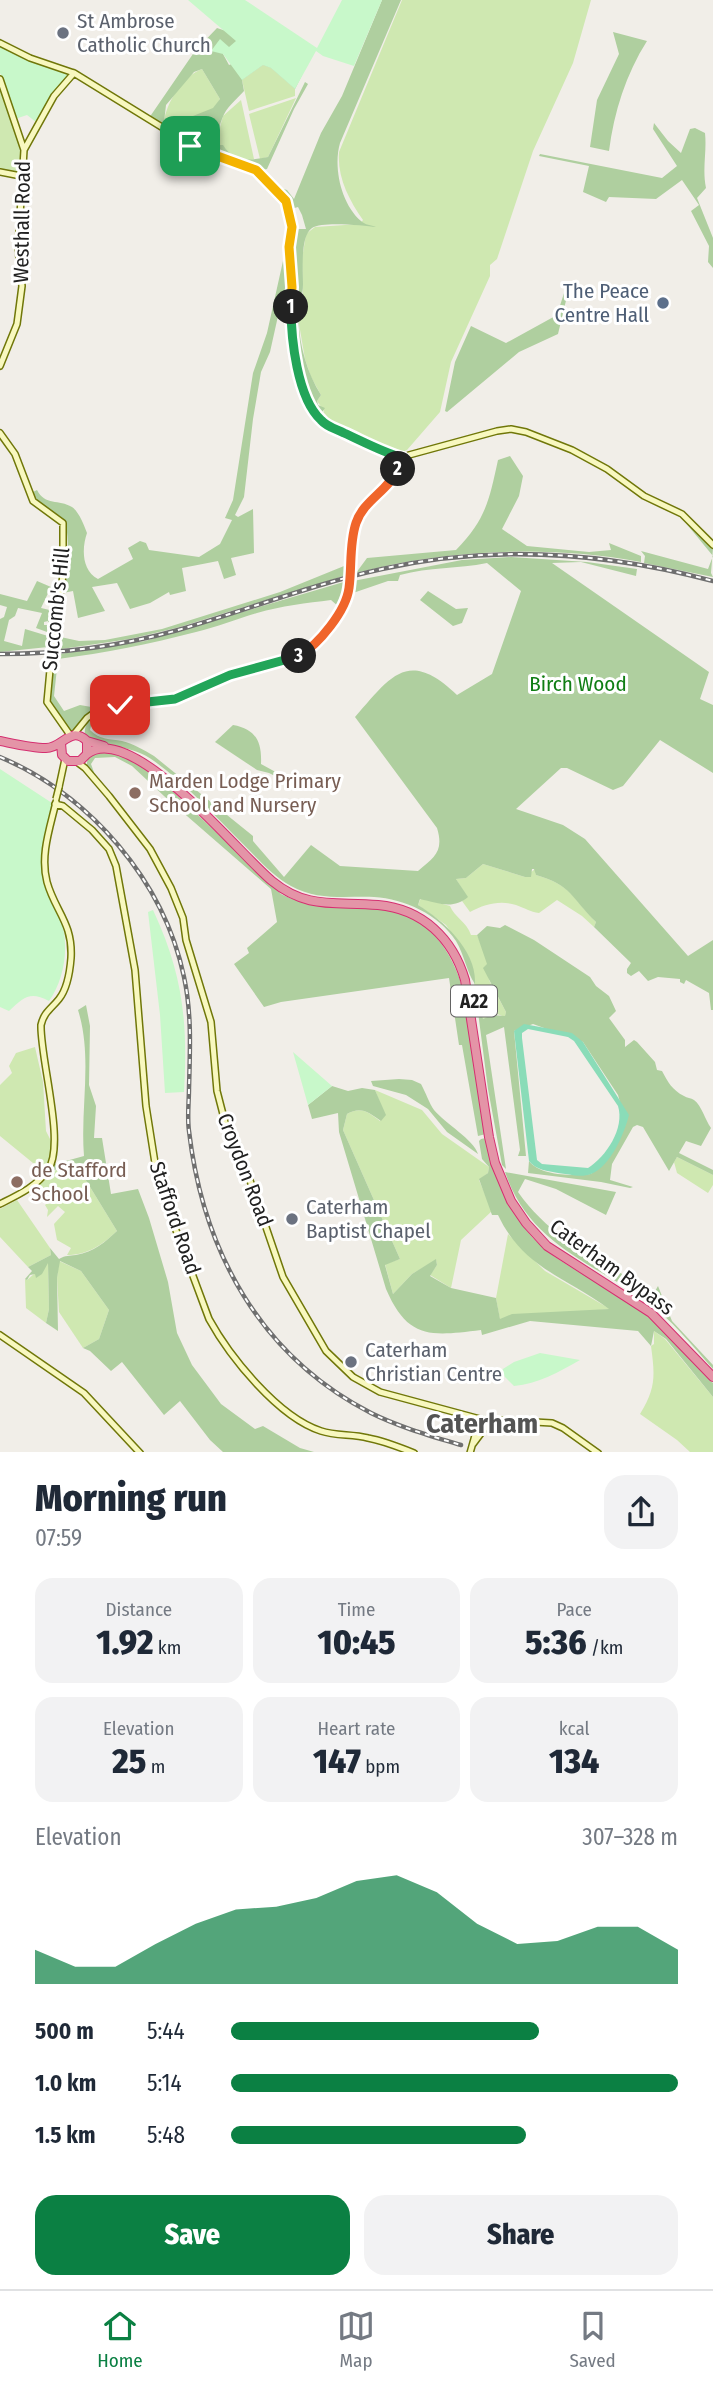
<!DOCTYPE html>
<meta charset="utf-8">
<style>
:root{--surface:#fff;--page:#f2f2f3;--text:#1f2937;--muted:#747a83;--line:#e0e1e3;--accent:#0b8043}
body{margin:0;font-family:"Fira Sans Condensed",sans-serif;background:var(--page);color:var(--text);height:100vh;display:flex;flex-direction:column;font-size:26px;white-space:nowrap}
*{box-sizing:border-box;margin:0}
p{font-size:23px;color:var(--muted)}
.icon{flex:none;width:38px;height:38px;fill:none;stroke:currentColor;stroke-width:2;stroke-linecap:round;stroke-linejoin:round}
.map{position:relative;height:1452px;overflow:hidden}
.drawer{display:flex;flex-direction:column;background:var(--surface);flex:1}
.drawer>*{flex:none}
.pin{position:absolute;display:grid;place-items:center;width:60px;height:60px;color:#fff;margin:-30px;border-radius:14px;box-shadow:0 4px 10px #0006}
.km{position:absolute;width:35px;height:35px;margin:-18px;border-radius:50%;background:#222;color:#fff;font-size:19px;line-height:35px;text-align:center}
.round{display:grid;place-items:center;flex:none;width:74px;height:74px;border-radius:21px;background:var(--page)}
.headline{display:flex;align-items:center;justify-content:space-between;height:119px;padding:0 35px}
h1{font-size:38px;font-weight:800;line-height:52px}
.metrics{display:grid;grid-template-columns:repeat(3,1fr);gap:10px;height:119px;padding:7px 35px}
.metrics div{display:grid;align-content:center;border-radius:18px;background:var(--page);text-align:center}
.metrics b{font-size:35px;font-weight:800}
.metrics small{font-size:19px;font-weight:400}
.metrics p{font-size:19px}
.chart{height:196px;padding:14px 35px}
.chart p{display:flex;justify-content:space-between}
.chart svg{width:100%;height:126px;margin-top:7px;fill:var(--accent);opacity:.7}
.button{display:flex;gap:14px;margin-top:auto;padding:14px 35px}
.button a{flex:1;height:80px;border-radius:21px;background:var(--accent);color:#fff;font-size:28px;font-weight:800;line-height:80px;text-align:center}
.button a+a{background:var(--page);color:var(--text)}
ul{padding:0 35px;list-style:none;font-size:23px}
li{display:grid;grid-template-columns:112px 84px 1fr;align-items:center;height:52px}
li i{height:18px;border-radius:9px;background:var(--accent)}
.menu{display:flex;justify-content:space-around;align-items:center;height:98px;border-top:2px solid var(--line);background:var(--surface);font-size:19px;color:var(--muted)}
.menu a{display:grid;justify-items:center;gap:4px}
.menu .selected{color:var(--accent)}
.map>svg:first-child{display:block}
</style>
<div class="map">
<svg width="713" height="1453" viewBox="0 0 713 1453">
<rect width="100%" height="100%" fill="#f1eee8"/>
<path fill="#cfe8b1" d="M402 0H591L573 63 533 151 497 259 490 265V276L485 287 451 362 440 412 407 450 396 455 333 428 321 416 324 411 317 401 321 395 311 377 305 359 298 318 303 294 302 259 306 234 315 227 360 224 363 220C349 200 337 177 339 152Z
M263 65 271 68 295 89V96L249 111 242 80Z
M202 69 220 99 203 129 205 140 198 142 164 122C166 103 183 76 202 69Z
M0 87C7 107 29 154 17 173L0 170Z
M296 98 268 157 260 159 249 114Z
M241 100 254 159 248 161 210 146 217 138 223 116Z
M483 864 525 877 535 869 536 875C572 885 572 898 596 922L594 927 582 916 557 900 539 913C530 912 525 908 516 905 500 900 485 904 470 912L462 901 467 897 456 879 466 878Z
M421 898 450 906C454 917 467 922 471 935H477L487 959 489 980 506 1012 505 1017 497 1014 483 1019 479 996 490 989 488 985 475 989 471 962 446 925 418 905Z
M35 1047 43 1082 46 1131 51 1141V1159L44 1172 0 1136V1085L12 1073 9 1066 16 1053Z
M375 1090 422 1110 442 1134 489 1167 488 1173 479 1180 492 1211 461 1240 451 1288 430 1275 437 1265 436 1260 412 1274 393 1294 385 1264 400 1259 343 1130 347 1114C361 1106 368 1112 380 1121L385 1115Z
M677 1157 713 1175V1185L708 1193 677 1173 674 1162Z
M76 1164 117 1231C102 1245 88 1255 67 1255L71 1248 57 1240 54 1224 65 1212 58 1206 47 1217 48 1210 45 1205 53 1198 38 1184C49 1172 59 1167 76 1164Z
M17 1200 50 1248 51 1255 28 1267 0 1237V1209Z
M508 1234 545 1271 610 1309 500 1320 496 1298Z
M59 1261 81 1271 109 1310 99 1339 83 1348 59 1312 57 1278Z
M48 1262 49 1309 46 1323 26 1308 25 1279 27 1280Z
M654 1331 665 1339 713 1397V1452H690L677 1440 640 1414C656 1388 655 1376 651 1346L654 1344Z"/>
<path fill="#afcf9f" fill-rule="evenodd" d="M382 0H401L340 143C333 167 341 204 361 221 365 225 371 225 376 227 365 226 323 221 312 228 300 236 303 270 303 284 303 296 299 306 299 317 298 342 307 373 321 395L317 401 318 405 325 408 318 418 302 383 290 302 286 300 280 307 270 352 261 372 253 419 244 497 235 515 238 517 253 509 254 553 231 558 236 575 224 579 218 561 182 568 186 591 170 595 169 592 150 603 130 609 117 583 92 587 105 611 78 618 73 591 63 593C66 578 73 527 61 517 50 508 39 508 31 493L37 490C45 506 59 499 72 507 79 512 84 525 87 533 82 547 81 570 98 579L133 559 128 548 140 541 146 543 149 550 199 557 220 544 232 520 225 518 233 500 253 373 267 333 287 243 293 229H306L302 215 298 207 291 209 287 199 274 186 287 190 294 199 321 133 342 96Z
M217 28 238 35 239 51 223 54 229 65 252 56 302 75 295 89 271 68 263 65 242 80 244 91C236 100 226 107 222 119 218 129 218 137 211 145H223C235 164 250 160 268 157L305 82 308 84 294 109 267 169 259 171 193 144 149 118 195 51ZM202 69 220 99 213 108 193 116 203 129 205 140 198 142 164 122 166 105 194 72Z
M613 32 647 41C626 74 614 112 609 151L590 147 597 100 619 54Z
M654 123 668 141 681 153 690 129 695 128 705 133C707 152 702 169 706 188L697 198 713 238V268L708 262 709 246 691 211 699 205 682 180 656 199 609 197 606 202 583 192 589 166 539 156 540 154 662 178 677 166 653 129Z
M569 288 558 334 519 352 447 412 445 411 455 362 471 326 506 343 557 315 565 290Z
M510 456 523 476 519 496 502 529 527 546 589 552 611 550 609 543 641 556V562C547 545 448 549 356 573L367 558 456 550C486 519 489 501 498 460Z
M685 522 713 548 711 573 713 577 644 563 645 556 641 551 708 569 713 556Z
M511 557 587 562 637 569 636 576 581 562 552 563 709 672 700 699 713 705V773L660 740 623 786 613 790 567 768H561L516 809 563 825 585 839 688 956 713 940V1010H711L709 993 686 980 684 984 680 982V979L658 977 648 981 639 971 631 976 627 973V969L631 963 594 927 596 922C571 898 572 885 536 875L534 869H532L531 877H525L483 864 466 878 456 879 468 897C453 910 438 903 420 899L418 905C444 921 477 951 475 984 467 973 464 954 456 941 438 914 405 899 374 897 345 896 318 901 291 886 273 876 258 859 243 844 216 817 185 783 154 761 133 745 107 748 85 736 83 721 95 714 108 710 99 715 92 720 90 730 100 740 110 739 122 741 134 744 144 750 154 756L253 836V841L284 877 311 845 340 866 418 871C435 857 444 851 437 828L355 717C391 676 408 648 457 695L492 674 521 591 487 563C458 569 429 567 400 575L398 581H388L353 593V581L462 560Z
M349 564 347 575 180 627 130 639 55 650 56 636 79 641 105 640 162 629 280 592Z
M37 581 51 587 41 608 54 611 51 634 48 621 44 622V625H47V632L36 628 42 613 18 608 15 616 9 620 4 641 22 646 25 629 48 636 50 640 48 647 0 652V619L4 617 7 607 0 605V594L27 601Z
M347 581 346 592 339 607 331 600C307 603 281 606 257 613 237 619 217 627 196 632 150 644 105 653 58 659L54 696 64 711 80 705 97 708 91 712 76 730 71 731 49 701 53 655 145 641Z
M428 591 456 609 468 608 462 623 453 626 420 600Z
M233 725C256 729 262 742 261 764L303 787H297L269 773 257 770 215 742Z
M99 751 126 756 158 777 281 894C309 908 335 906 365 907 415 909 444 934 460 980L486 1134 478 1136 462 1045H459L449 978 281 1002 264 1007 234 964 249 953 247 948 277 922 271 889 164 796 132 766 115 757 95 758 91 764 96 778C89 770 84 766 89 756Z
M505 925 534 940 590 977 596 986 609 996 616 1011 609 1018 625 1040V1047L634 1040 637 1042 655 1062 657 1070 662 1071C668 1082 672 1090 684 1096 687 1098 691 1098 694 1100 702 1106 705 1120 711 1128L701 1146 686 1141 679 1153 713 1170V1175L677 1157 669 1171 643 1127 637 1125 633 1127 612 1164 610 1180 633 1187 630 1188 601 1182 528 1173 529 1161C540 1176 573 1176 591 1174L626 1124 618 1095 583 1042 533 1024 514 1031 526 1156H518L520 1150 504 1027 486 1035 506 1169 502 1165 488 1089 475 989 488 985 490 989 479 996 483 1019 491 1015 505 1016 506 1012 483 968 487 964 477 935 487 926 500 928Z
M86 1005 90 1026 89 1085 96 1106 94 1138H102L111 1194 138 1189 149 1218 168 1282 177 1333 192 1365 221 1404 255 1429 263 1426 300 1448 314 1452H223L210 1440 180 1401 164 1415 122 1362 111 1371 90 1351 83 1348 99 1339 109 1310 81 1271 60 1261 57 1278 58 1331 46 1323 49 1309 48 1263 42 1274 36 1278 35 1274 30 1275 27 1280 25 1279 32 1271 28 1267 51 1255 50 1248 59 1259C66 1255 69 1256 76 1255 94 1252 105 1242 117 1231L76 1164 60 1167 48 1174 55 1164 84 1156C80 1107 93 1058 78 1010Z
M399 1079 412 1080 421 1084C426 1093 429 1103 434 1110 445 1123 474 1140 478 1154L447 1132 428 1109 406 1095 373 1086 371 1081Z
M332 1086 348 1091 362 1088 375 1090 386 1115 381 1121C368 1112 361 1106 347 1114L343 1130 400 1259 385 1265 393 1294 412 1274 436 1259 437 1265 430 1276 451 1288 496 1298 500 1319 512 1314 609 1309C566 1277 523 1268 498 1215H492L479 1179 488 1173 489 1167 482 1159 479 1141 481 1139 486 1138C496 1167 504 1197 521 1223 547 1262 596 1278 633 1304 664 1325 688 1356 713 1383V1397L666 1339 654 1331 651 1346 638 1331 530 1321 482 1335 481 1330C431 1336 408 1340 386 1289L339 1132 338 1113 312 1119 308 1105Z
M505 1172 616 1192 606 1215 556 1189 525 1179 518 1192C553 1242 604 1261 654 1293L658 1286 672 1321 713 1365V1369C692 1345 671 1319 645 1300 589 1261 529 1243 505 1172Z"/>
<path fill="#c8f8ca" d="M188 0H245L317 48 342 0H382L354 66 323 56 316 51 295 89 271 68 263 65 242 80 223 54 211 51 220 39 229 47 236 41Z
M0 44 70 73 52 95 36 122 27 115 15 119 8 92 0 73Z
M0 769 52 803C46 829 38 856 45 883 48 895 56 906 60 918 70 943 65 979 49 1001 30 991 24 997 9 1011L0 1007Z
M153 910C183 974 188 1022 184 1092L165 1093 160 1015 148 912Z
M293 1052 332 1086 308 1105Z
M540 1353 580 1360C559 1372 538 1384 514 1386L504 1376 499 1379 495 1374 514 1362Z"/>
<path fill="#8adcb8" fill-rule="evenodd" d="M524 1024 572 1033 583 1042 629 1115C624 1134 611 1166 591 1174 581 1178 568 1174 558 1173 548 1171 536 1170 529 1161L514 1031ZM528 1029 568 1037 574 1041 618 1106C625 1128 606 1157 588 1168L542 1164 537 1160 522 1038V1033Z"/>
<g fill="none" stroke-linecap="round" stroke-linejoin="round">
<defs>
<path id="secondary" d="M0 43 30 58 74 73 199 150 256 170 282 196 288 206 292 227 288 247 292 287 293 340 300 377 311 406 318 418 329 426 381 452 403 459
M0 79 24 150 18 248 22 286 17 324 0 366
M24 150 54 96 74 73
M0 172 21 176
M0 433 15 454 33 501 63 523V575L53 646
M51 659 47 702 70 735
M74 734 87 718 98 710 112 706 175 699 230 675 292 659 311 648 328 630 349 592 351 550 356 523 362 511 392 482 401 461 409 455 497 431 511 429 526 432 572 450 607 469 644 496 682 514 713 545
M77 762 85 768 109 796 150 849 171 888 183 918 186 940 211 1022 217 1091 225 1122 244 1163 283 1277 326 1351 353 1377 380 1392 480 1419 552 1423 563 1428 598 1453
M59 787 65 759
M55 804 63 806 92 830 109 849 116 866 135 970 146 1106 158 1182 209 1319C230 1357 278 1417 321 1431 336 1436 352 1434 368 1438 384 1441 399 1447 414 1453
M0 1204C18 1195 36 1187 48 1170 66 1144 40 1059 41 1025 44 1012 51 1009 59 999 67 989 70 971 71 958 73 923 55 911 47 882 40 855 50 828 56 802
M0 1335 84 1393 140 1453
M473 1444 485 1428 495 1421
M470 1453 478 1425"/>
<path id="highway" d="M0 741C15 744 31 748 46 748 63 748 70 725 87 741V754L80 761H68L62 755 61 743
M87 741 104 746
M87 754C132 720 239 854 272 881 307 910 337 901 378 905 423 909 453 939 465 980L489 1137 495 1163 511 1201 526 1223 547 1246 651 1313 713 1377"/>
</defs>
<use href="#secondary" stroke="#707709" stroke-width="8"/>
<use href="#highway" stroke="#d52f70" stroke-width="10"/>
<use href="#secondary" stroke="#f8f8bf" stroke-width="5"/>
<use href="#highway" stroke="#e494a7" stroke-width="8"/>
<defs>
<path id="rail" d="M0 654C60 654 121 646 178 630 247 610 313 584 382 569 493 544 604 552 713 581
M0 757C90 795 164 881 184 977 192 1014 190 1051 189 1088 189 1102 187 1117 189 1131 203 1251 260 1356 371 1413 399 1427 431 1436 461 1445"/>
</defs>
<use href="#rail" stroke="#6f6f6f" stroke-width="4.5"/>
<use href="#rail" stroke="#fff" stroke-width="2" stroke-dasharray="5" stroke-linecap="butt"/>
<defs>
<path id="secondary-bridge" d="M51 659 53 646
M56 799 59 787"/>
</defs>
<use href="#secondary-bridge" stroke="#707709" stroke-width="8" stroke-linecap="butt"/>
<use href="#secondary-bridge" stroke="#f8f8bf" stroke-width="5"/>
</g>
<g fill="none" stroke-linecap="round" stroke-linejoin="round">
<defs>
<path id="split-1" d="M190 146 256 170 286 201 292 227 289 247 292 287 291 307"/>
<path id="split-2" d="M291 307C291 338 297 398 321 420 327 427 336 429 344 433 364 442 382 452 403 458L398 469"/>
<path id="split-3" d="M299 656C319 644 346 611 349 588 352 567 349 544 356 523 363 501 388 491 398 469"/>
<path id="split-4" d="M120 705 175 699 230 675 299 656"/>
</defs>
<use href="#split-1" stroke="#fff" stroke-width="14"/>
<use href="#split-2" stroke="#fff" stroke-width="14"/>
<use href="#split-3" stroke="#fff" stroke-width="14"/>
<use href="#split-4" stroke="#fff" stroke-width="14"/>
<use href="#split-1" stroke="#f5b400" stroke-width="9"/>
<use href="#split-2" stroke="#22a559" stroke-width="9"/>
<use href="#split-3" stroke="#f0652b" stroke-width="9"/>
<use href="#split-4" stroke="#22a559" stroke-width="9"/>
</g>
<g fill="#6b7280" stroke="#fff" stroke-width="2.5">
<circle cx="63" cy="33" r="7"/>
<circle cx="292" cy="1219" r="7"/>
<circle cx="351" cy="1362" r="7"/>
</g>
<circle fill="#5c6f8a" stroke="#fff" stroke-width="2.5" cx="663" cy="303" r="7"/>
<g fill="#8d6e63" stroke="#fff" stroke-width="2.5">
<circle cx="135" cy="793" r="7"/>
<circle cx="17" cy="1182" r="7"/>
</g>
<g text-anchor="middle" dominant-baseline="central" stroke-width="6" stroke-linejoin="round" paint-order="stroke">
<rect fill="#fff" stroke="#646464" stroke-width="2" x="451" y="985.5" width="46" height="31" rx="5"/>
<g font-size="19" font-weight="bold" fill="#212121">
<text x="474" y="1001">A22</text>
</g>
<g font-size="21" fill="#5b616d" stroke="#fff" text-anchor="start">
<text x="77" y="21">St Ambrose<tspan x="77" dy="24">Catholic Church</tspan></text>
<text x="306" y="1207">Caterham<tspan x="306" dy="24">Baptist Chapel</tspan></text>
<text x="365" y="1350">Caterham<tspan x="365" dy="24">Christian Centre</tspan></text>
</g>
<g font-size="21" fill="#212121" stroke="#fff">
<text transform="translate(22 222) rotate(-89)">Westhall Road</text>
<text transform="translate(56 609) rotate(-84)">Succomb's Hill</text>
<text transform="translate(245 1170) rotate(69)">Croydon Road</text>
<text transform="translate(175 1218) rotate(71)">Stafford Road</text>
<text transform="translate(612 1267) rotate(36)">Caterham Bypass</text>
</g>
<g font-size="21" fill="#4e5e75" stroke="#fff" text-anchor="end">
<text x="649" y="291">The Peace<tspan x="649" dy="24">Centre Hall</tspan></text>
</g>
<g font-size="21" fill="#107e14" stroke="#fff">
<text x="578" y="684">Birch Wood</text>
</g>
<g font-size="21" fill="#785e54" stroke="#fff" text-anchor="start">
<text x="149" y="781">Marden Lodge Primary<tspan x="149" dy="24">School and Nursery</tspan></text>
<text x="31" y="1170">de Stafford<tspan x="31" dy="24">School</tspan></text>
</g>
<g font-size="28" font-weight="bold" fill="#545454" stroke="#fff">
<text x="482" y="1423">Caterham</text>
</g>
</g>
</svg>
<div class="pin" style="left:190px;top:146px;background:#1e9e55"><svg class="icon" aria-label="arrive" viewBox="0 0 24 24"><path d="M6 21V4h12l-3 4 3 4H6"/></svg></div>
<div class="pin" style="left:120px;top:705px;background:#d93025"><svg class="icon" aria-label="check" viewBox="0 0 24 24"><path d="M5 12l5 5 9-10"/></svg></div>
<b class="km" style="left:291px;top:307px">1</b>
<b class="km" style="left:398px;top:469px">2</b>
<b class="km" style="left:299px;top:656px">3</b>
</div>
<section class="drawer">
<div class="headline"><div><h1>Morning run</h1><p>07:59</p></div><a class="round"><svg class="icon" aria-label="share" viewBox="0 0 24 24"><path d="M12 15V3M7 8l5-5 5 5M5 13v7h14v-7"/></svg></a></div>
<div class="metrics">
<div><p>Distance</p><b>1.92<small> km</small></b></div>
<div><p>Time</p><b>10:45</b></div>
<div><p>Pace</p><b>5:36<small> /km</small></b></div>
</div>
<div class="metrics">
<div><p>Elevation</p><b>25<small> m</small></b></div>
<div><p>Heart rate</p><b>147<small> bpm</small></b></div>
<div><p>kcal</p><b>134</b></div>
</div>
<div class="chart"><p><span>Elevation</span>307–328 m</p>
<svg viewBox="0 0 160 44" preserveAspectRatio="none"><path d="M0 44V32L10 38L20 38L30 30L40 23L50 18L60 17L70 14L80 8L90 6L100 12L110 23L120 30L130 29L140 24L150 24L160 32V44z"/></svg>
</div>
<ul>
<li><b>500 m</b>5:44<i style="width:69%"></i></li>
<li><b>1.0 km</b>5:14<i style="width:100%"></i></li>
<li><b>1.5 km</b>5:48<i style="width:66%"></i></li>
</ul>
<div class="button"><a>Save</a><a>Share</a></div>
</section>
<nav class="menu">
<a class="selected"><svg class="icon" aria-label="home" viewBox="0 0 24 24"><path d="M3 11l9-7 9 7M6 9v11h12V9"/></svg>Home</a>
<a><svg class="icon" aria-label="map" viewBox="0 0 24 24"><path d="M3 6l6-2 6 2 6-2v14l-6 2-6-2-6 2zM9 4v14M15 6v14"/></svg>Map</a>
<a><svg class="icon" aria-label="saved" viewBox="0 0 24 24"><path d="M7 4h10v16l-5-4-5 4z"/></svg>Saved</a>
</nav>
